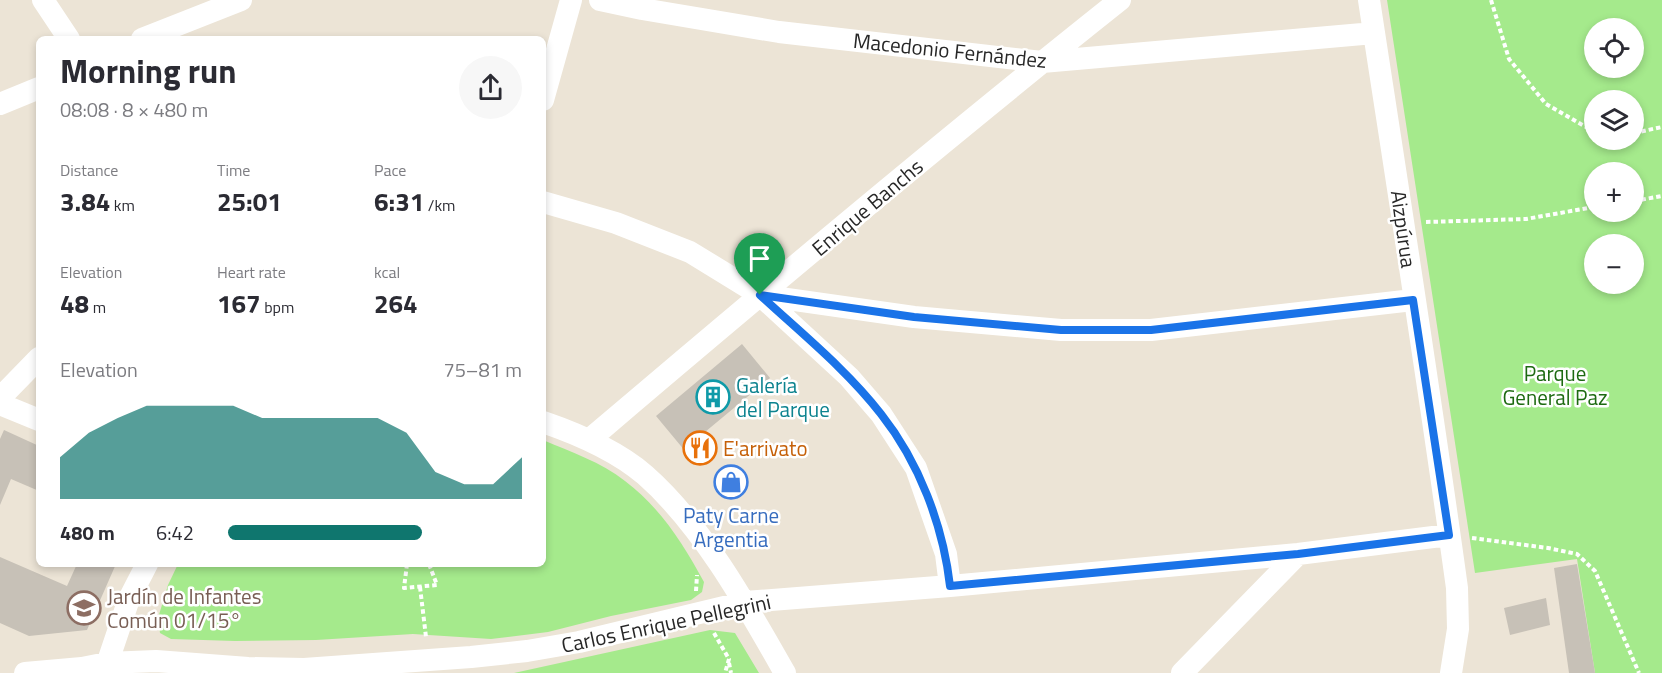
<!DOCTYPE html>
<meta charset="utf-8">
<style>
:root{--surface:#fff;--page:#f7f7f7;--text:#2b2b33;--muted:#7c7c81;--accent:#0f766e}
body{margin:0;font-family:"Titillium Web",sans-serif;background:var(--page);color:var(--text);height:100vh;display:flex;flex-direction:column;font-size:22px;white-space:nowrap}
*{box-sizing:border-box;margin:0}
p{font-size:20px;color:var(--muted)}
.icon{flex:none;width:33px;height:33px;fill:none;stroke:currentColor;stroke-width:2;stroke-linecap:round;stroke-linejoin:round}
.map{position:relative;flex:1;overflow:hidden}
.details{position:absolute;left:36px;top:36px;width:510px;height:531px;display:flex;flex-direction:column;background:var(--surface);border-radius:9px;box-shadow:0 3px 9px #0003}
.details>*{flex:none}
.fabs{position:absolute;left:1584px;top:18px;display:grid;gap:12px}
.fabs a{display:grid;place-items:center;width:60px;height:60px;border-radius:50%;background:var(--surface);box-shadow:0 3px 9px #0003;font-size:30px}
.pin{position:absolute;display:grid;place-items:center;width:51px;height:51px;color:#fff;margin:-62px -26px;border-radius:50% 50% 50% 0;rotate:-45deg;box-shadow:0 0 6px #0007}
.pin .icon{rotate:45deg}
.round{display:grid;place-items:center;flex:none;width:63px;height:63px;border-radius:32px;background:var(--page)}
.head{display:flex;align-items:center;justify-content:space-between;height:102px;padding:0 24px}
h1{font-size:33px;font-weight:700;line-height:45px}
.metrics{display:grid;grid-template-columns:repeat(3,1fr);gap:9px;height:102px;padding:6px 24px}
.metrics div{display:grid;align-content:center}
.metrics b{font-size:26px;font-weight:700}
.metrics small{font-size:16px;font-weight:400}
.metrics p{font-size:16px}
.chart{height:168px;padding:12px 24px}
.chart p{display:flex;justify-content:space-between}
.chart svg{width:100%;height:108px;margin-top:6px;fill:var(--accent);opacity:.7}
ul{padding:0 24px;list-style:none;font-size:20px}
li{display:grid;grid-template-columns:96px 72px 1fr;align-items:center;height:45px}
li i{height:15px;border-radius:8px;background:var(--accent)}
.map>svg:first-child{display:block}
</style>
<div class="map">
<svg width="1662" height="673" viewBox="0 0 1662 673">
<rect width="100%" height="100%" fill="#ece4d6"/>
<path fill="#a5ea8c" fill-rule="evenodd" d="M1387 0H1662V673H1595L1577 559 1475 573ZM1594 28H1634V68H1594ZM1594 100H1634V140H1594ZM1634 172V212H1594V172ZM1594 244H1634V284H1594Z
M543 440C571 452 601 462 625 481 660 507 684 545 704 582L702 592 691 600 611 616 548 632 491 639 413 634 316 640 235 641 171 639 160 633 158 618 168 585 178 564H543Z
M710 630 735 633 759 673H514Z"/>
<path fill="#c7c1b7" d="M742 344 770 378 705 432 716 446 695 463 656 416Z
M4 430 39 446V491L11 479 0 505V439Z
M0 557 67 586 77 564H116L87 630 29 636 0 623Z
M1577 564 1595 673H1569L1554 568Z
M1546 598 1550 625 1510 635 1504 608Z"/>
<g fill="none" stroke-linecap="round" stroke-linejoin="round">
<path stroke="#fff" stroke-width="4" stroke-dasharray="4.5 3" stroke-linecap="butt" d="M1491 0 1509 59 1546 104 1586 127 1594 128
M1634 133 1662 127
M1634 201 1662 196
M1426 222 1526 219 1594 207
M1472 538 1548 548 1577 554 1595 571 1639 673
M407 564 404 588 437 585 429 564
M420 587 426 637
M696 591 697 575
M714 633 729 659 725 673
M729 663 731 673"/>
<path stroke="#fff" stroke-width="22" d="M43 0 69 39
M600 0 642 9 779 32 1042 62 1374 33
M1369 0C1399 196 1430 392 1457 588L1458 629 1451 673
M142 39 241 0
M543 100 571 0
M0 104 39 88
M543 202 616 223 690 252 760 295 849 377 881 414 916 468 946 554 950 586
M760 295 914 317 1061 330H1151L1413 300
M0 398 39 358
M0 404 39 420
M543 422C578 434 616 450 645 475 702 525 747 606 785 673
M589 440C764 291 940 143 1120 0
M25 673 82 668 107 663 156 661 248 668 304 669 471 657 527 651 579 642 745 602 950 586 1298 554 1449 535
M104 673 129 599 147 564
M1182 673 1298 554"/>
</g>
<g fill="none" stroke-linecap="round" stroke-linejoin="round">
<defs>
<path id="route" d="M760 295 914 317 1061 330H1151L1413 300 1449 535 1298 554 950 586C943 525 919 462 881 414 846 369 801 333 760 295Z"/>
</defs>
<use href="#route" stroke="#fff" stroke-width="12"/>
<use href="#route" stroke="#1a73e8" stroke-width="8"/>
</g>
<defs>
<symbol id="building-ring" viewBox="-11 -11 22 22"><circle r="9.5" fill="#fff" stroke="#0f9aa8" stroke-width="1.5"/><path d="M-4-6H4V6H1V3H-1V6H-4ZM-2.5-4.3h1.7v1.8h-1.7ZM.8-4.3h1.7v1.8H.8ZM-2.5-1h1.7V.8h-1.7ZM.8-1h1.7V.8H.8Z" fill="#0f9aa8"/></symbol>
<symbol id="restaurant-ring" viewBox="-11 -11 22 22"><circle r="9.5" fill="#fff" stroke="#e8710a" stroke-width="1.5"/><path d="M-5-6h1v4h1v-4h1v4h1v-4h1v5L-1.5 .5V6h-2V.5L-5-1ZM5-6V6H3V1.5H1.5Q1.5-4 5-6Z" fill="#e8710a"/></symbol>
<symbol id="shop-ring" viewBox="-11 -11 22 22"><circle r="9.5" fill="#fff" stroke="#3f7fe0" stroke-width="1.5"/><path d="M-5-2.5h2.3a2.7 3.5 0 0 1 5.4 0H5L5.5 6h-11ZM-1.5-2.5h3a1.5 2.3 0 0 0-3 0Z" fill="#3f7fe0"/></symbol>
<symbol id="school-ring" viewBox="-11 -11 22 22"><circle r="9.5" fill="#fff" stroke="#8d6e63" stroke-width="1.5"/><path d="M0-5L7-2L0 1L-7-2ZM-4 1L0 2.5L4 1V4Q0 6-4 4Z" fill="#8d6e63"/></symbol>
</defs>
<g fill-rule="evenodd">
<use href="#building-ring" x="694" y="378" width="38" height="38"/>
<use href="#restaurant-ring" x="681" y="429" width="38" height="38"/>
<use href="#shop-ring" x="712" y="463" width="38" height="38"/>
<use href="#school-ring" x="65" y="589" width="38" height="38"/>
</g>
<g text-anchor="middle" dominant-baseline="central" stroke-width="5" stroke-linejoin="round" paint-order="stroke">
<g font-size="21" fill="#272727" stroke="#fff">
<text transform="translate(950 50) rotate(6)">Macedonio Fernández</text>
<text transform="translate(867 207) rotate(-40)">Enrique Banchs</text>
<text transform="translate(1404 229) rotate(82)">Aizpúrua</text>
<text transform="translate(666 623) rotate(-12)">Carlos Enrique Pellegrini</text>
</g>
<g font-size="21" fill="#1d6a11" stroke="#fff">
<text x="1555" y="373">Parque<tspan x="1555" dy="24">General Paz</tspan></text>
</g>
<g font-size="21" fill="#0d838f" stroke="#fff" text-anchor="start">
<text x="736" y="385">Galería<tspan x="736" dy="24">del Parque</tspan></text>
</g>
<g font-size="21" fill="#c56008" stroke="#fff" text-anchor="start">
<text x="723" y="448">E'arrivato</text>
</g>
<g font-size="21" fill="#366cbe" stroke="#fff">
<text x="731" y="515">Paty Carne<tspan x="731" dy="24">Argentia</tspan></text>
</g>
<g font-size="21" fill="#785e54" stroke="#fff" text-anchor="start">
<text x="107" y="596">Jardín de Infantes<tspan x="107" dy="24">Común 01/15°</tspan></text>
</g>
</g>
</svg>
<div class="fabs">
<a><svg class="icon" aria-label="locate" viewBox="0 0 24 24"><circle cx="12" cy="12" r="6"/><path d="M12 2v4M12 18v4M2 12h4M18 12h4"/></svg></a>
<a><svg class="icon" aria-label="layers" viewBox="0 0 24 24"><path d="M12 4l9 5-9 5-9-5zM3 14l9 5 9-5"/></svg></a>
<a>+</a>
<a>−</a>
</div>
<div class="pin" style="left:760px;top:295px;background:#1e9e55"><svg class="icon" aria-label="arrive" viewBox="0 0 24 24"><path d="M6 21V4h12l-3 4 3 4H6"/></svg></div>
<section class="details">
<div class="head"><div><h1>Morning run</h1><p>08:08 · 8 × 480 m</p></div><a class="round"><svg class="icon" aria-label="share" viewBox="0 0 24 24"><path d="M12 15V3M7 8l5-5 5 5M5 13v7h14v-7"/></svg></a></div>
<div class="metrics">
<div><p>Distance</p><b>3.84<small> km</small></b></div>
<div><p>Time</p><b>25:01</b></div>
<div><p>Pace</p><b>6:31<small> /km</small></b></div>
</div>
<div class="metrics">
<div><p>Elevation</p><b>48<small> m</small></b></div>
<div><p>Heart rate</p><b>167<small> bpm</small></b></div>
<div><p>kcal</p><b>264</b></div>
</div>
<div class="chart"><p><span>Elevation</span>75–81 m</p>
<svg viewBox="0 0 160 44" preserveAspectRatio="none"><path d="M0 44V27L10 17L20 11L30 6L40 6L50 6L60 6L70 11L80 11L90 11L100 11L110 11L120 17L130 33L140 38L150 38L160 27V44z"/></svg>
</div>
<ul>
<li><b>480 m</b>6:42<i style="width:66%"></i></li>
</ul>
</section>
</div>
